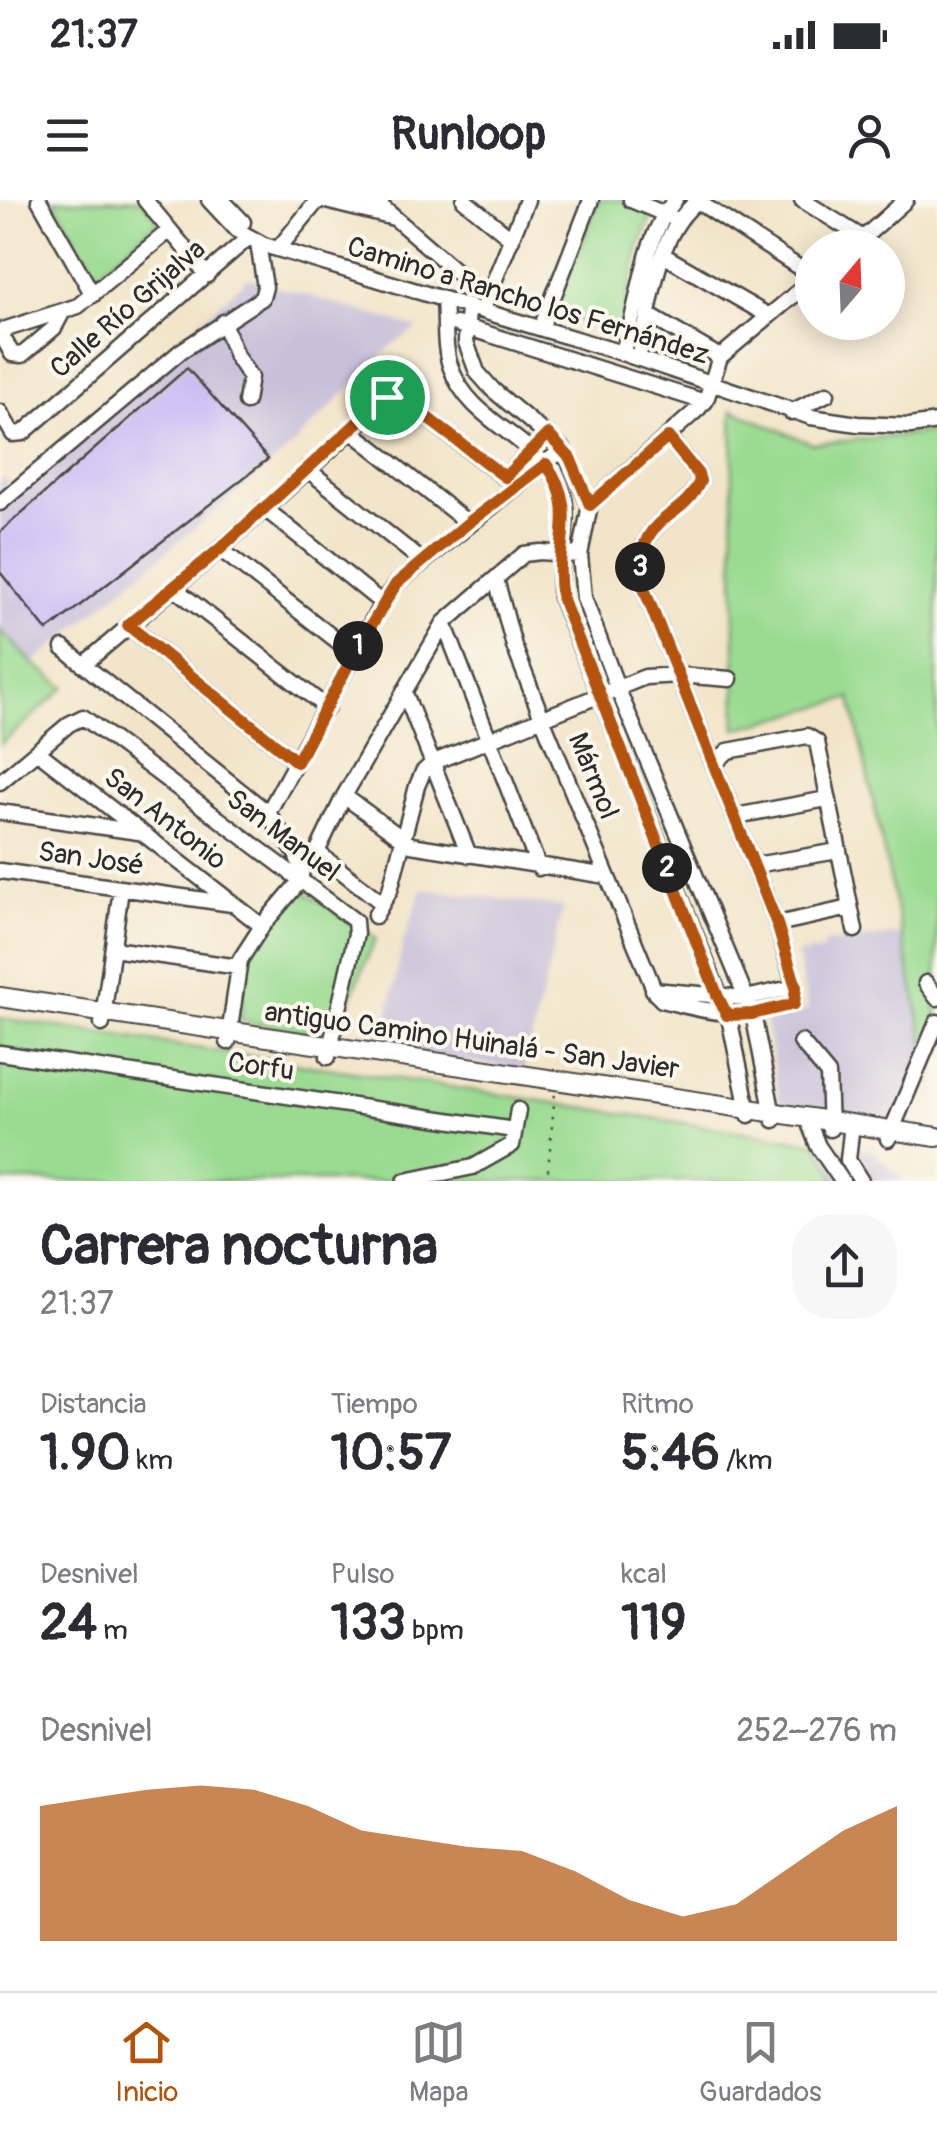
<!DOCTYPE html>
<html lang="es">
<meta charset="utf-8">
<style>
:root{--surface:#fff;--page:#f7f7f7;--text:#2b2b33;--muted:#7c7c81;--line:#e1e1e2;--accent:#b45309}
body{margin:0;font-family:Pangolin,sans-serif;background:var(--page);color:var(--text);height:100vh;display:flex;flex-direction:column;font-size:38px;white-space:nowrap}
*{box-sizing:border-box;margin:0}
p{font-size:32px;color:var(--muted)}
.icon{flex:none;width:55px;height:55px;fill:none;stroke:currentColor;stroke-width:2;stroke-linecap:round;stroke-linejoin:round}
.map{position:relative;height:981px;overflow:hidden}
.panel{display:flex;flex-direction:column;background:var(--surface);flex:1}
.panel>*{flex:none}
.needle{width:65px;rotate:19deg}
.controls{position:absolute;left:795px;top:30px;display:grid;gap:20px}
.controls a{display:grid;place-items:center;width:110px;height:110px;border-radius:50%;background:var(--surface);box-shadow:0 5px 25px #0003;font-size:50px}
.pin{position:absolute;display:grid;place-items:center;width:85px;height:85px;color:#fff;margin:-42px;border:5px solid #fff;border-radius:50%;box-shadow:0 2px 10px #0007}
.km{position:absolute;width:50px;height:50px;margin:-25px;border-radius:50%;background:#222;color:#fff;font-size:28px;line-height:50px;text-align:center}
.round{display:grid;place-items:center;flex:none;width:105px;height:105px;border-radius:40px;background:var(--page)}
.head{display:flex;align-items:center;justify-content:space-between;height:170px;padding:0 40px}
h1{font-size:55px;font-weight:700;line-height:75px}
.stats{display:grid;grid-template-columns:repeat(3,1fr);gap:15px;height:170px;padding:10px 40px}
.stats div{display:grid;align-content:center}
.stats b{font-size:50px;font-weight:700}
.stats small{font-size:28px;font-weight:400}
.stats p{font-size:28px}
.chart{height:280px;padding:20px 40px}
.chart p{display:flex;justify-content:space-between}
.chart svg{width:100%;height:180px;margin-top:10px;fill:var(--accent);opacity:.7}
.status{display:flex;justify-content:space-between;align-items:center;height:70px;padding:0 50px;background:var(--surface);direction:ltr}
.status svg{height:28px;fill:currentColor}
header{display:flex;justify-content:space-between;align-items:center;height:130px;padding:0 40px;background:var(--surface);font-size:45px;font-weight:700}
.menu{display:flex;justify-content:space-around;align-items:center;height:140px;border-top:2px solid var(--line);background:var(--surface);font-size:28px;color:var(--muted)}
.menu a{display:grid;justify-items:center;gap:5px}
.menu .active{color:var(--accent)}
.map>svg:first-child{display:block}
</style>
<div class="status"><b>21:37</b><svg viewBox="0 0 49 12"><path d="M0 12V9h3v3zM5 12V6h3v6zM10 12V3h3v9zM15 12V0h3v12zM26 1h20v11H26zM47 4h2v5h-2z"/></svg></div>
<header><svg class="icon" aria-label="menu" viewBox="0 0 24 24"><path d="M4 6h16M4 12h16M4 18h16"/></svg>Runloop<svg class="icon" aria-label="person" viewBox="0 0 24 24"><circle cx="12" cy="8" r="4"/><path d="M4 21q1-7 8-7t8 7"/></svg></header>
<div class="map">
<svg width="937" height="981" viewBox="0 0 937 981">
<rect width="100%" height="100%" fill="#fbf7ec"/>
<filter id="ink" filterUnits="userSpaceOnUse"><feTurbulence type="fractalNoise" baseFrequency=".01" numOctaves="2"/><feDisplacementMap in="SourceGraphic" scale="20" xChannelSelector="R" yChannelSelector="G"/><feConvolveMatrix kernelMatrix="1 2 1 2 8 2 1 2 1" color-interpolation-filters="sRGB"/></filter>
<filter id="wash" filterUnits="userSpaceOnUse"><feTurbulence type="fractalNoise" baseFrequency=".0048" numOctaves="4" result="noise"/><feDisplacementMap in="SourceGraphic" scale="40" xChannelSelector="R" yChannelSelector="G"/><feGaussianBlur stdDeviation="2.25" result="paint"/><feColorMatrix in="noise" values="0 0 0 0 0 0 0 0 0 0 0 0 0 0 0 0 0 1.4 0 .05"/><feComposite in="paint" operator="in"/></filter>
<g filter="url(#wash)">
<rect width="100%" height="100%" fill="#f2e4c8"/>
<path fill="#c7c0d9" d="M248 78 418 128 391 146 288 250 33 463 0 430V281L5 277 10 294Z
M422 689 563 707 524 869 381 850 403 743Z
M937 730 928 858 892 924 780 903 765 818 808 810 797 754 823 751V743Z
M818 946 869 949 906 981H837Z"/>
<path fill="#9adb91" stroke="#62835e" stroke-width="2.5" d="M53 0H142L159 21 98 73Z
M599 0H625L653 12 640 44 619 134 554 113Z
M732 210 812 244 937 232V844L928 858 851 498 736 529Z
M0 430 33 463 65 487 0 545Z
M302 690 376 738 334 837 240 821 248 753Z
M0 818 816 943 837 981H0Z"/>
<g id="blocks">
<path fill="#c3b6f6" d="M187 168 268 259 47 431 0 372V332Z"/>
</g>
</g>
<g filter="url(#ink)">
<use href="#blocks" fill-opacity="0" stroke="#494743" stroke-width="2.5"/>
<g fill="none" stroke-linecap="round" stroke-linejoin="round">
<defs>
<path id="minor" d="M39 0 93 95
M145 0 207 75
M209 0 237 30 264 45 622 153 811 217 858 224 910 226 937 222
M222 0 243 22
M322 0 394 18
M374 0 487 98
M464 0 512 39
M631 0 672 17
M802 0 863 38
M697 1 812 76
M852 48 906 0
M278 49 318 0
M663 55 769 116
M444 100C446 122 443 147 451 168 470 224 540 237 562 292 573 319 555 364 561 398L730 822 749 915
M484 106 527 0
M468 107 466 142 477 172 493 190 563 249 590 305 580 355 584 398 617 487 753 814 774 920
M650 116 720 157
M223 122 236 156 250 177 246 202
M456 124 705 202
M541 128 591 0
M0 131 78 106 170 30
M0 132 12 154 22 155 54 128 62 113
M622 153C641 103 640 42 675 0
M638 158C653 106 653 35 699 0
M0 212 13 234 23 233 248 38
M791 212 827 194
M350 230 468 323
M307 269 422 361
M505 277 548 234
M0 303 181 151 262 98 265 87 258 43
M590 305 699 208 707 197 720 157 812 80
M264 308 382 403
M220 349 354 454
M496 379 514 446 542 518 656 794 662 800C716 814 740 819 794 804L795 787 777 724 641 381C636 313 680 324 700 281L698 274 668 237
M174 388 327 508
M444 423 539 668
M128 425 297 562
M63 448 268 613 296 654 302 670 300 681 262 726 240 760 228 842
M83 465 220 349 391 195 401 198 517 287
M404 491 469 655
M38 552 262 726
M715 563 728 551 807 536 817 542 855 730
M0 582 69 524 83 517 355 721 356 734 328 857
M344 596 411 645 607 676
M0 612 138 632
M268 613 382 403 396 384 563 249
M736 616 827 599
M755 665 838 651
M0 671 232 704
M382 703 317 652 344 596 444 423 524 354 540 352 580 355
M375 716 390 690 417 586 423 572 434 562 645 477 679 475 730 479
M777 724 850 708
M113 749 239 767
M926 783 937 798
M653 790 746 798 795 787
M102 824 121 689
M801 842 828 874 830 929
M0 853 514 930
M810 926 818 946 842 981
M851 932 848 960 861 981
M888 939 937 822
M405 981 473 967 512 945 518 910"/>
<path id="major" d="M0 797 937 937"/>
</defs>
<use href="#minor" stroke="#494743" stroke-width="19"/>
<use href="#major" stroke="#494743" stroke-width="22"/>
<path stroke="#494743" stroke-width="2.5" stroke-dasharray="2.5 8" stroke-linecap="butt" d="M547 981 555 893"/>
<use href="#minor" stroke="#fff" stroke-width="14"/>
<use href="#major" stroke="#fff" stroke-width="18"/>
</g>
</g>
<g fill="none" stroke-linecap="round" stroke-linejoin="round" filter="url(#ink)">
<defs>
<path id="route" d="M396 194 505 277 548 234 570 258 590 305 668 237 698 274 700 281C681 324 636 312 641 381L777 724 796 787 794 804 752 814 727 815 718 797 562 398C552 346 581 311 546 264L468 323 396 384 354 454 297 562 128 425 220 349 381 201Z"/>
</defs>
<use href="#route" stroke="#fff" stroke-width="20"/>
<use href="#route" stroke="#b45309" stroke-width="12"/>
</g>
<g text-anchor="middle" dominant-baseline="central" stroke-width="8" stroke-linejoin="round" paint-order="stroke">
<g font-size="28" fill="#2b2b2b" stroke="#fbf7ec">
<text transform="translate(528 101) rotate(17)">Camino a Rancho los Fernández</text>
<text transform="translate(128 109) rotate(-41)">Calle Río Grijalva</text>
<text transform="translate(593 576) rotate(68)">Mármol</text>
<text transform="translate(165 619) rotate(38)">San Antonio</text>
<text transform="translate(283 636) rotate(37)">San Manuel</text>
<text transform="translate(91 659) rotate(8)">San José</text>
<text transform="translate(472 841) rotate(8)">antiguo Camino Huinalá - San Javier</text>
<text transform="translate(261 867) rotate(8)">Corfu</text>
</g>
</g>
</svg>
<div class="controls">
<a><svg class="needle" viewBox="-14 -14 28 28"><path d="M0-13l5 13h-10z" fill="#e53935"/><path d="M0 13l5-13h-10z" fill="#7c7c81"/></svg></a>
</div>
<div class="pin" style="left:387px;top:197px;background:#1e9e55"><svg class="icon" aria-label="arrive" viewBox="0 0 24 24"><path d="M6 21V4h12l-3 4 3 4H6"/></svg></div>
<b class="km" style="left:358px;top:446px">1</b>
<b class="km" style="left:667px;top:668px">2</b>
<b class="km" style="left:640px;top:367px">3</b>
</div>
<section class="panel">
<div class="head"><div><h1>Carrera nocturna</h1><p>21:37</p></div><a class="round"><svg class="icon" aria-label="share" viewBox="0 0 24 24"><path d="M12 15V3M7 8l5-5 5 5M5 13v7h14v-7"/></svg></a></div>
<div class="stats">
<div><p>Distancia</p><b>1.90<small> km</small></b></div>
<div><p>Tiempo</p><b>10:57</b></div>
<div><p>Ritmo</p><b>5:46<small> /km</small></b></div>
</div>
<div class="stats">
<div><p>Desnivel</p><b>24<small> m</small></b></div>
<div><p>Pulso</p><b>133<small> bpm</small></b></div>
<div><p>kcal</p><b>119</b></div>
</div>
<div class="chart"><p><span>Desnivel</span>252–276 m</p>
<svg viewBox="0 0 160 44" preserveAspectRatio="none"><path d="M0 44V11L10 9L20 7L30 6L40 7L50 11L60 17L70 19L80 21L90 22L100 27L110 34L120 38L130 35L140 26L150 17L160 11V44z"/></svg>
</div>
</section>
<nav class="menu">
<a class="active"><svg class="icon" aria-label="home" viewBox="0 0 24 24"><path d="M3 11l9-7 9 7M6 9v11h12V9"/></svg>Inicio</a>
<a><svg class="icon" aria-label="map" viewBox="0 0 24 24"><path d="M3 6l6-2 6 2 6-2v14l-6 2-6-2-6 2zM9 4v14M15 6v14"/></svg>Mapa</a>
<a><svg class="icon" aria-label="saved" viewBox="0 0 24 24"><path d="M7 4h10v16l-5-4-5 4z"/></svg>Guardados</a>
</nav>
